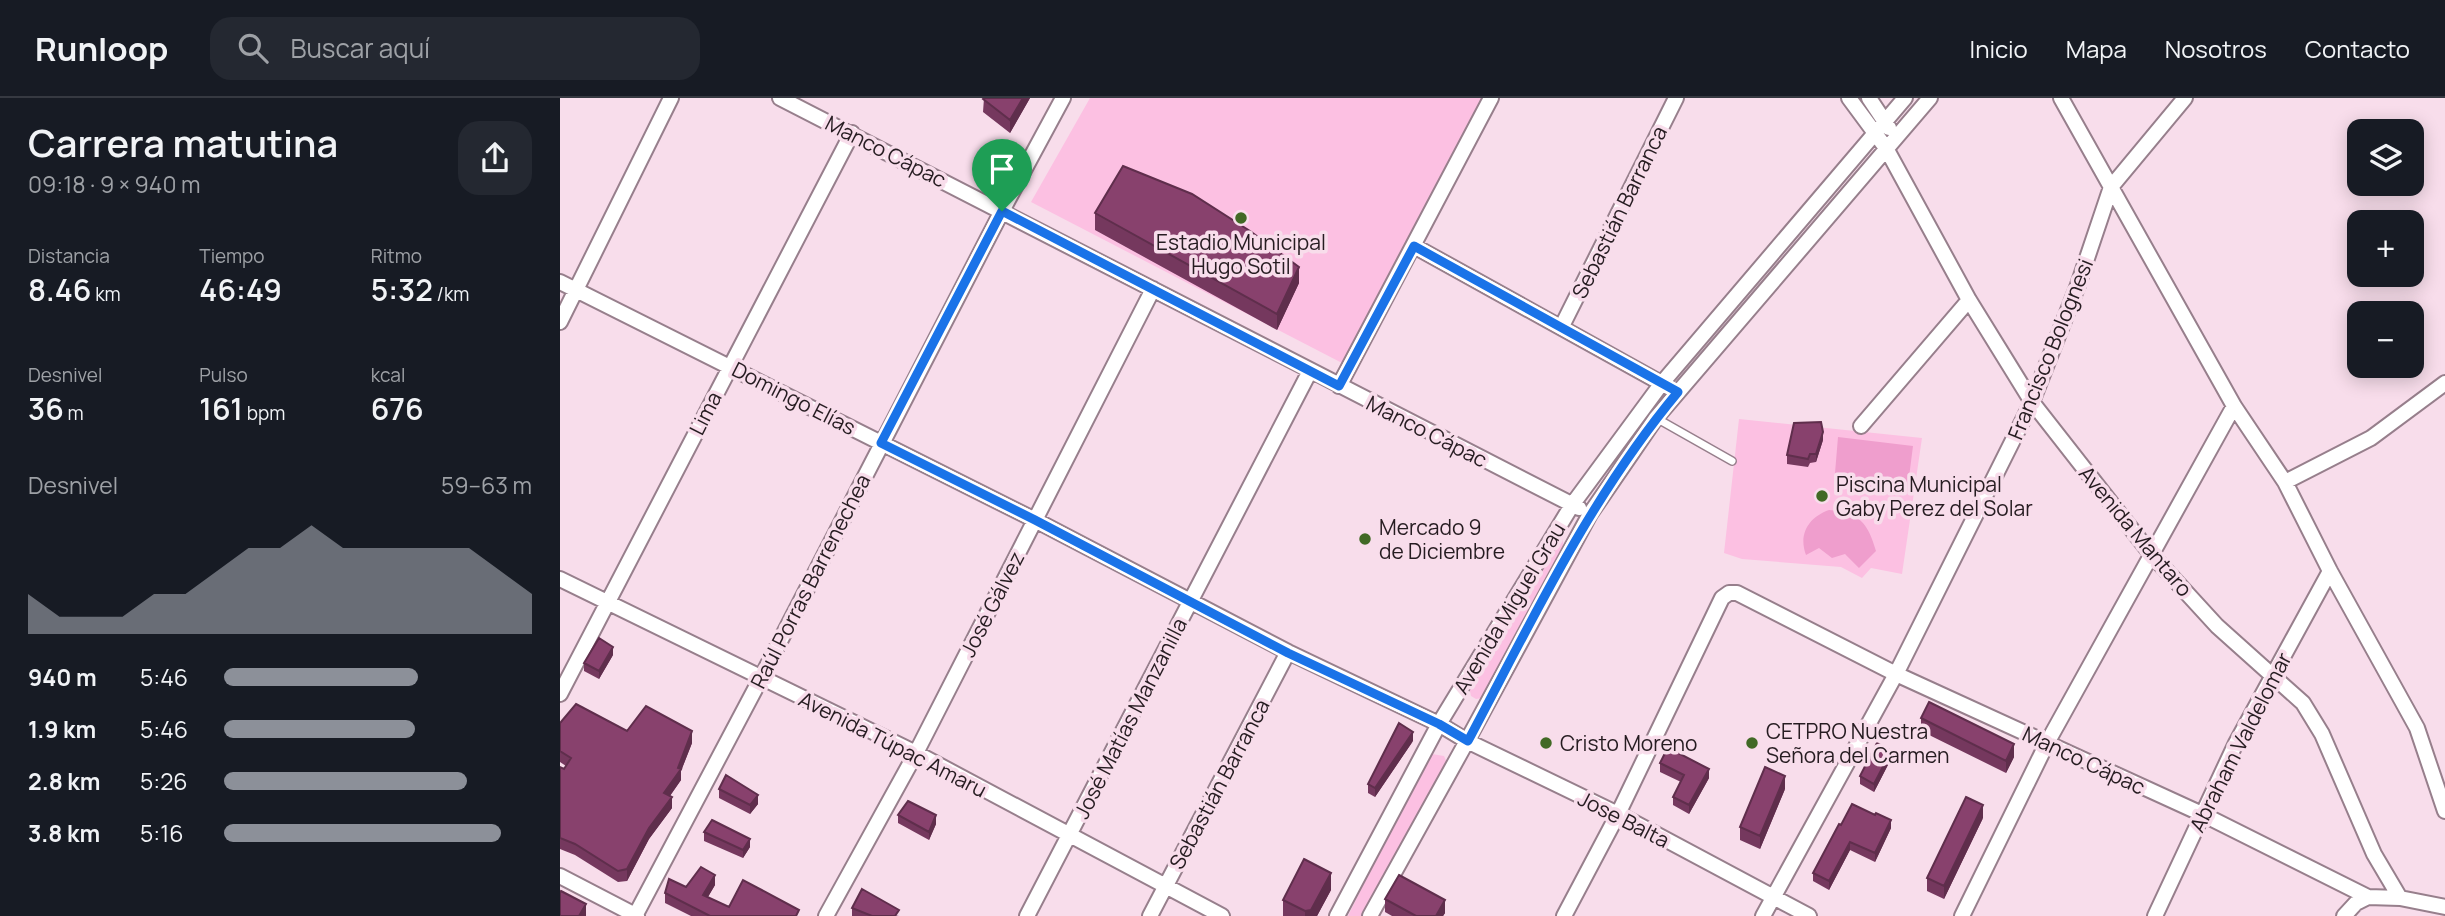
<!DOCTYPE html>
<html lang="es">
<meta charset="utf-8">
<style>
:root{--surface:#171b24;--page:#242831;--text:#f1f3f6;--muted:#9ea1a6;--line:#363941;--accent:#8c9099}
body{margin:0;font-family:Manrope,sans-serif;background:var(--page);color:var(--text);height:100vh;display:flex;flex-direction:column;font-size:26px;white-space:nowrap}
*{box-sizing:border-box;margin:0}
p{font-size:23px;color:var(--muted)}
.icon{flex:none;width:38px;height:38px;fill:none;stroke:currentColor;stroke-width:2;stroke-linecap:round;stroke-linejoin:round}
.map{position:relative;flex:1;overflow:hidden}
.panel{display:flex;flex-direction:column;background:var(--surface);width:560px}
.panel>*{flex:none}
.tools{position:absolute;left:1787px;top:21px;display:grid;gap:14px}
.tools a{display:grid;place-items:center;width:77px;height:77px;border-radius:14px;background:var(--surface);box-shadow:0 4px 18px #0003;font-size:35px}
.pin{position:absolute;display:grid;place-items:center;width:60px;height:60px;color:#fff;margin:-72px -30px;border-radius:50% 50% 50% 0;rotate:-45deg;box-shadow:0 0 7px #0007}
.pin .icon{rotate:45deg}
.round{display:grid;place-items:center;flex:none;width:74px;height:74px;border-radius:21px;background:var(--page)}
.summary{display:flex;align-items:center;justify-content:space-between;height:119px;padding:0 28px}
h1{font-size:38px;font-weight:600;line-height:52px}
.figures{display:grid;grid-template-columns:repeat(3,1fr);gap:10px;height:119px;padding:7px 28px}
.figures div{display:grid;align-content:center}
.figures b{font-size:30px;font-weight:600}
.figures small{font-size:19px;font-weight:400}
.figures p{font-size:19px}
.chart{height:196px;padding:14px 28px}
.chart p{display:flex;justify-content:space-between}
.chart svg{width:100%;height:126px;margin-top:7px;fill:var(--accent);opacity:.7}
ul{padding:0 28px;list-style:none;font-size:23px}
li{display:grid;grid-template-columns:112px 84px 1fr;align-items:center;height:52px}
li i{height:18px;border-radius:9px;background:var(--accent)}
header{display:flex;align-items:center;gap:42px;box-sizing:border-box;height:98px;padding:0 35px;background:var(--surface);border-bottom:2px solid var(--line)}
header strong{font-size:33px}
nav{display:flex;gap:38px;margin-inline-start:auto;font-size:24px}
.search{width:490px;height:63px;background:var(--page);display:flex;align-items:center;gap:18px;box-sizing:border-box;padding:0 24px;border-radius:21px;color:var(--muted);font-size:26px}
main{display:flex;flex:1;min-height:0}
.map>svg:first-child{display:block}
</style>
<header>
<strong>Runloop</strong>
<div class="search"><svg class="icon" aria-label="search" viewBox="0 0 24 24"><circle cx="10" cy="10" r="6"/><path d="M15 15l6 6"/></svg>Buscar aquí</div>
<nav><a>Inicio</a><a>Mapa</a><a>Nosotros</a><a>Contacto</a></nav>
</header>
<main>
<section class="panel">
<div class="summary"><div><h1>Carrera matutina</h1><p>09:18 · 9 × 940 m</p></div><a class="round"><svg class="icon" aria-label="share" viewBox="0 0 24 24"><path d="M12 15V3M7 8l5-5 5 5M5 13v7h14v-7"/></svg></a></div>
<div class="figures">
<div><p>Distancia</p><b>8.46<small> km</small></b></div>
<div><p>Tiempo</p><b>46:49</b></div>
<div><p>Ritmo</p><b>5:32<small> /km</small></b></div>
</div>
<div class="figures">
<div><p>Desnivel</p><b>36<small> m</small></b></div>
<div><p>Pulso</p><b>161<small> bpm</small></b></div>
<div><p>kcal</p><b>676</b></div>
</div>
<div class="chart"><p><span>Desnivel</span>59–63 m</p>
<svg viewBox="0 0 160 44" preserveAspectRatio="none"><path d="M0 44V30L10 38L20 38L30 38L40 30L50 30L60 22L70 14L80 14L90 6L100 14L110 14L120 14L130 14L140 14L150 22L160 30V44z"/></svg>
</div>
<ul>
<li><b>940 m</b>5:46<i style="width:63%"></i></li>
<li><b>1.9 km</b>5:46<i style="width:62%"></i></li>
<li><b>2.8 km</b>5:26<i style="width:79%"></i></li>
<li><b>3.8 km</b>5:16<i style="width:90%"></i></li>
</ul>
</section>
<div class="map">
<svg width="1885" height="818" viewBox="0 0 1885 818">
<rect width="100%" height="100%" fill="#f8ddeb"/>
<path fill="#fcc0e2" d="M530 0H924L782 265 471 104Z
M1179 321 1362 340 1342 476 1311 470 1302 480 1281 469 1182 461 1164 455Z
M1003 437V449L922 600 916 601 911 598 909 589 996 442Z
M872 656 884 658 888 667 804 818H788L866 659Z"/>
<path fill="#ef9ecd" d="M1278 339 1353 348 1347 395 1274 387Z
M1269 412C1299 414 1308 425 1316 453L1299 470 1285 456 1272 460 1259 450 1246 457C1238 436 1249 419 1269 412Z"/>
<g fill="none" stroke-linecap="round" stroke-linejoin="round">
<defs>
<path id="lane" d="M1096 320 1172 363"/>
<path id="street" d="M220 0 1019 410
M1289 0 1326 50 1409 202 1472 304 1591 456 1657 528 1743 605 1762 636 1814 756 1840 800
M1309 0 1329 30
M1501 0 1674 308 1725 384 1770 473 1857 630 1885 713
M854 148 1110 290
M0 184 475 422 728 554 879 626 907 643 1058 716 1249 818
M0 224 111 0
M1002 228 1116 0
M779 288 931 0
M1301 328 1409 202
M1725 384 1811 340 1885 285
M0 481 356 655 662 818
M0 596 292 35
M0 778 77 818
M75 818 201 580 442 113 503 0
M266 818 356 655 593 191
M467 818 750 273
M590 818 728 554
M777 818 879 626 1012 407 1102 285 1345 0
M810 818 907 643 1030 416 1096 320 1370 0
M1004 818 1058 716 1162 500 1169 495H1177L1336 576 1642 716 1808 799 1840 800 1885 809
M1203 818 1336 576 1472 304 1518 187 1551 89 1625 0
M1402 818 1487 645 1674 308
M1595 818 1676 645 1770 473
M1784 818 1796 805 1808 799"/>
</defs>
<use href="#lane" stroke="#977f8c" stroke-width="10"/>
<use href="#street" stroke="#977f8c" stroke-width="18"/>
<use href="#lane" stroke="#fff" stroke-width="7"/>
<use href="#street" stroke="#fff" stroke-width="14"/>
</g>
<path fill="#75385e" d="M424 0H470L450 35 423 14Z
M535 115 739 185 717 232 535 132Z
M1263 342 1256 364 1250 365 1248 369 1227 366V357Z
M53 557 39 581 24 573V565Z
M1361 620 1454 659 1446 675 1361 633Z
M0 625 67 633 132 645 121 673V682L110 698 112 710 89 741 67 783 58 784 15 757 0 751V669L4 671 6 668 0 664Z
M853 643 815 699 808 695V686Z
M1122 657 1149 680 1129 716 1113 707V699L1121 684 1100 674V665Z
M1331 661 1314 694 1300 686V678Z
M159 691 198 706 190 716 159 700Z
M1225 691 1200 751 1180 742V729Z
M338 717 376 726 369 742 338 725Z
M1423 720 1384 801 1367 793V780Z
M1281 727 1331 730 1315 764 1290 752 1269 792 1253 783V775Z
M144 734 190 749 183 760 144 743Z
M155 787 148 799 169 809 236 818H131L105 805V795L126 789Z
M771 792 757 818H723V802Z
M825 801 885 815 883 818H832L825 814Z
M292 810 339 818H292Z"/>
<path fill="#5f2e4c" d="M463 0H470L450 35V22Z
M739 169V185L717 232V216Z
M1263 334V342L1256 364V356Z
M53 549V557L39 581V573Z
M132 633V645L121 673V682L104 706V695L118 670Z
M853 634V643L815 699V690Z
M1454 646V659L1446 675V663Z
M1331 653V661L1314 694V686Z
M1149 671V680L1129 716V707Z
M1225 678V691L1200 751V738Z
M198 697V706L190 716V707Z
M112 699V710L89 741 67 783V771L89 730Z
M1423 707V720L1384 801V788Z
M376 717V726L369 742V734Z
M1331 722V730L1315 764V755Z
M190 741V749L183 760V752Z
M1290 744V752L1269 792V783Z
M771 775V792L757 818H745V813Z
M155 777V787L143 807V797Z
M885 802V815L883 818H876Z
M26 806V818H19Z"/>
<path fill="#88416d" stroke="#5f2e4c" stroke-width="2" d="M424 0H463L450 22 423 1Z
M563 68 632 96 690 133 739 169 717 216 535 115Z
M1261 324 1263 334 1256 356H1250L1248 361 1227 357 1234 325Z
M39 540 53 549 39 573 24 565Z
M1369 604 1454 646 1446 663 1361 620Z
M16 606 67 633 86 608 132 633 118 670 121 671 104 695 112 699 89 730 67 771 58 773 15 746 0 740V669L4 671 11 660 0 653V625Z
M839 625 853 634 815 690 808 686Z
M1317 645 1331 653 1314 686 1300 678Z
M1109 647 1122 654 1120 656 1149 671 1129 707 1113 699 1124 677 1100 665Z
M1205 669 1225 678 1200 738 1180 729Z
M166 677 198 697 190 707 159 691Z
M1406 699 1423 707 1384 788 1367 780Z
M348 703 376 717 369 734 338 717Z
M1292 706 1315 717 1316 715 1331 722 1315 755 1290 744 1269 783 1253 775 1279 726 1281 727Z
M152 722 190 741 183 752 144 734Z
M744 761 771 775 751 812 745 813 723 802Z
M141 769 155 777 143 797 169 809 183 782 239 812 236 818H150L105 795 109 781 126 789Z
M839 777 885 802 876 818H856L825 801Z
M302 791 339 812 335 818H312L292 810Z
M1 793 26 806 19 818H0V795Z"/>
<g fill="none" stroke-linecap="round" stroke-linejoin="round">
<defs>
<path id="route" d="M442 113 779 288 854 148 1118 294C1030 399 972 523 908 643L879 626 728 555 475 422 321 345Z"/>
</defs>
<use href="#route" stroke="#fff" stroke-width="14"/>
<use href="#route" stroke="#1a73e8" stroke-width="9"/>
</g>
<g fill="#416925" stroke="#f8ddeb" stroke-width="2.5">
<circle cx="681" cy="120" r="7"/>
<circle cx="1262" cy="398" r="7"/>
<circle cx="805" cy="441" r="7"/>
<circle cx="986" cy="645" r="7"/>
<circle cx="1192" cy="645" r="7"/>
</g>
<g text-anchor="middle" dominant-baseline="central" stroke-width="7" stroke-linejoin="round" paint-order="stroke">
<g font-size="21" fill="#261c21" stroke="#f8ddeb">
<text transform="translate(326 53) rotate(27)">Manco Cápac</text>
<text transform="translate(1059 114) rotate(-64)">Sebastián Barranca</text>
<text transform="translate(1490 251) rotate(-68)">Francisco Bolognesi</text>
<text transform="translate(234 300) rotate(27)">Domingo Elías</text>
<text transform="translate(145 315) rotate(-63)">Lima</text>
<text transform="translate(867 333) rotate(27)">Manco Cápac</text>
<text transform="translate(1576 433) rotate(50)">Avenida Mantaro</text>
<text transform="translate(250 483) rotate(-63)">Raúl Porras Barrenechea</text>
<text transform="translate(432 506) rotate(-63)">José Gálvez</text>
<text transform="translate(949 510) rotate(-59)">Avenida Miguel Grau</text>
<text transform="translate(570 620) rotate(-63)">José Matías Manzanilla</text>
<text transform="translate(1680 644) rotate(-63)">Abraham Valdelomar</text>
<text transform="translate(333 646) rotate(27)">Avenida Túpac Amaru</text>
<text transform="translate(1524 662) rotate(25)">Manco Cápac</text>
<text transform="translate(659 686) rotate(-62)">Sebastián Barranca</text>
<text transform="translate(1064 721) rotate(27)">Jose Balta</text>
</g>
<g font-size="21" fill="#261c21" stroke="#f8ddeb" text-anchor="start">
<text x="681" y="144" text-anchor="middle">Estadio Municipal<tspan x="681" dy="24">Hugo Sotil</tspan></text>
<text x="1276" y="386">Piscina Municipal<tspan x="1276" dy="24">Gaby Perez del Solar</tspan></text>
<text x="819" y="429">Mercado 9<tspan x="819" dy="24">de Diciembre</tspan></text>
<text x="1206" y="633">CETPRO Nuestra<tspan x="1206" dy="24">Señora del Carmen</tspan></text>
<text x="1000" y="645">Cristo Moreno</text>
</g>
</g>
</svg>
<div class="tools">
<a><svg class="icon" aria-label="layers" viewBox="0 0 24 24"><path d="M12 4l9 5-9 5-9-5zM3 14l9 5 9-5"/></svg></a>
<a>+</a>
<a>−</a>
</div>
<div class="pin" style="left:442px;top:113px;background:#1e9e55"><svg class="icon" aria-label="arrive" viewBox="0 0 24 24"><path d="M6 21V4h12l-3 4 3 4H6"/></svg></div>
</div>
</main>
